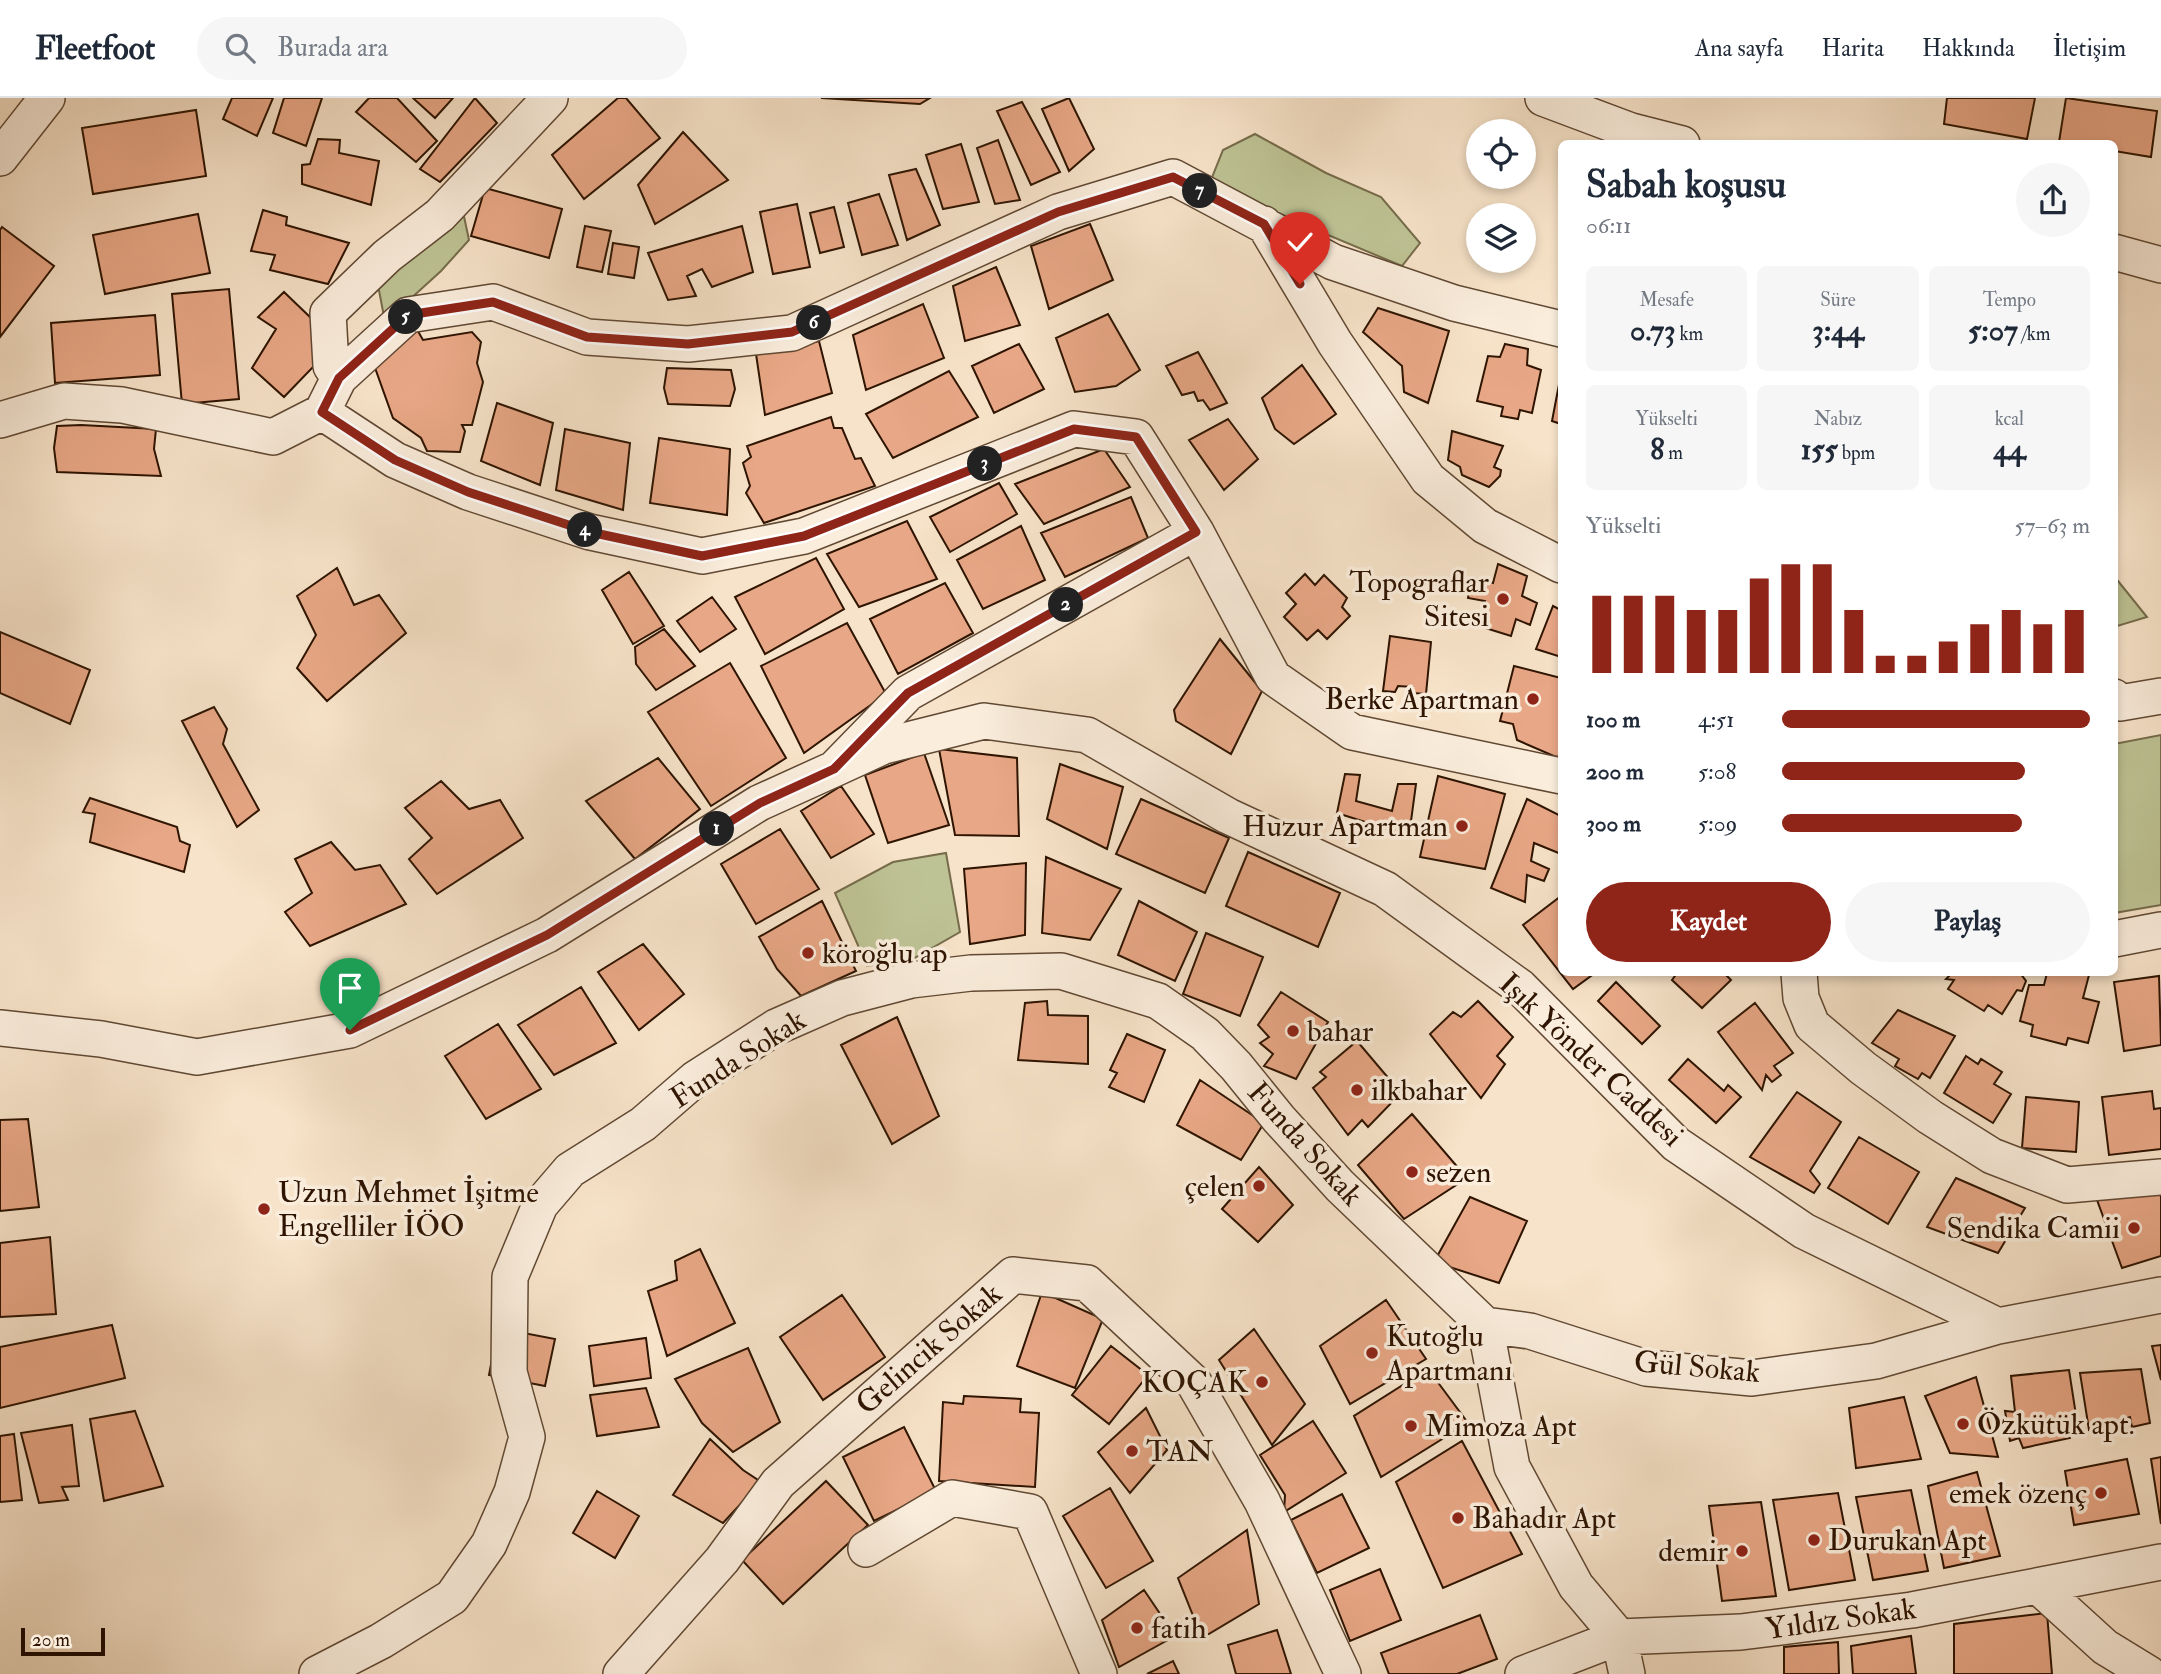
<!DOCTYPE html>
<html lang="tr">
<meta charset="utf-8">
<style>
:root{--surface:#fff;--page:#f6f6f7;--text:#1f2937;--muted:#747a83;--line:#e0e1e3;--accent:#8f2418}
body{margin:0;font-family:"IM FELL Double Pica",serif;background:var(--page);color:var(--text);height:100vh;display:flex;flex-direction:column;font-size:26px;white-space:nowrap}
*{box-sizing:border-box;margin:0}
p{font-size:23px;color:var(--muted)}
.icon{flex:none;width:38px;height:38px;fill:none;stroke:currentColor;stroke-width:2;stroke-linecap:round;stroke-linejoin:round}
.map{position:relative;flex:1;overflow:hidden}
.details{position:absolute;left:1558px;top:42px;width:560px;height:836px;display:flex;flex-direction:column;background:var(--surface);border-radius:10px;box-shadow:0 4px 10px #0003}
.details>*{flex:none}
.buttons{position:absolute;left:1466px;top:21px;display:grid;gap:14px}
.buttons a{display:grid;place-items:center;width:70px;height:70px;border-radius:50%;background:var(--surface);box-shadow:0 4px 10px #0003;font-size:35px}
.scale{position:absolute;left:21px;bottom:18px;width:84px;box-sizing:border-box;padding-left:7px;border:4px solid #2e1401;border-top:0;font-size:19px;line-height:24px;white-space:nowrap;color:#2e1401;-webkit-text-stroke:5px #faeddc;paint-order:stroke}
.pin{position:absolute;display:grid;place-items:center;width:60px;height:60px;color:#fff;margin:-72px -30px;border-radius:50% 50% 50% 0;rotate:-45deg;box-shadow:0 0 7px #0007}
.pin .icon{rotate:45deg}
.km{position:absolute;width:35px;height:35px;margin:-18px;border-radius:50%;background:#222;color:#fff;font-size:19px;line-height:35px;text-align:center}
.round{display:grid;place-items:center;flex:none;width:74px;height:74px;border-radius:37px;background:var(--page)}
.headline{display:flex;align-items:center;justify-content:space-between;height:119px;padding:0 28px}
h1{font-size:38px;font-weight:700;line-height:52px}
.metrics{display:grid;grid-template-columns:repeat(3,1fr);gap:10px;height:119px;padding:7px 28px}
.metrics div{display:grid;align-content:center;border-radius:10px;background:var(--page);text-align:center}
.metrics b{font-size:30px;font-weight:700}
.metrics small{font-size:19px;font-weight:400}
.metrics p{font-size:19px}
.chart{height:196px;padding:14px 28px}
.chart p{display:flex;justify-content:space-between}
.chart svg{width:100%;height:126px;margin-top:7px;stroke:var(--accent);stroke-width:6}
.primary-button{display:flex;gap:14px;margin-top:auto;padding:14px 28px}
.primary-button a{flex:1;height:80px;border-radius:42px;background:var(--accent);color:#fff;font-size:28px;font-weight:700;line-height:80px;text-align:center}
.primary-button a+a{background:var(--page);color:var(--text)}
ul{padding:0 28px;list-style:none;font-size:23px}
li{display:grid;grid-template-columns:112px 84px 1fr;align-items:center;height:52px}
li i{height:18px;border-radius:9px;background:var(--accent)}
header{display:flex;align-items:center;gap:42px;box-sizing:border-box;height:98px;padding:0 35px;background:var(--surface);border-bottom:2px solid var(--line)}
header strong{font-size:33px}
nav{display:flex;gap:38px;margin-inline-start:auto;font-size:24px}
.search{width:490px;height:63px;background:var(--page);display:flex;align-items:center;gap:18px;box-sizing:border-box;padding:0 24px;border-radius:38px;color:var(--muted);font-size:26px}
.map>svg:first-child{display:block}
</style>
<header>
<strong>Fleetfoot</strong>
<div class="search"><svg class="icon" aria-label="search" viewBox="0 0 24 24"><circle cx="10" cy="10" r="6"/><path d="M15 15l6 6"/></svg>Burada ara</div>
<nav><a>Ana sayfa</a><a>Harita</a><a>Hakkında</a><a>İletişim</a></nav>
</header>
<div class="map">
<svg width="2161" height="1576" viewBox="0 0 2161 1576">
<rect width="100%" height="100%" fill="#f7e3c9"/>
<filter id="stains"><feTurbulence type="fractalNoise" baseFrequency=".00286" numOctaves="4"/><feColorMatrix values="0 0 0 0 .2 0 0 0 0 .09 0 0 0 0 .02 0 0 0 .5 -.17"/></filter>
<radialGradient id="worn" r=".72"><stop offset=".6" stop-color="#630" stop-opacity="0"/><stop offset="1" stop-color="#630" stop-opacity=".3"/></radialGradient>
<path fill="#bec395" stroke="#766c4b" stroke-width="2" d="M1255 36 1326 75 1381 99 1420 145 1402 168 1209 87 1223 52Z
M462 109 469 142 441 173 385 224 378 187Z
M2114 478 2147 519 2114 529Z
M2161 637V807L2114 815V646Z
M946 755 960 834 911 862 867 868 835 795 893 764Z"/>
<path fill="#e8a786" stroke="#2e1401" stroke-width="2" d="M232 0H273L257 38 223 21Z
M284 0H322L306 48 273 35Z
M369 0H397L437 43 416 64 356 14Z
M413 0H453L435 20Z
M475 0 497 25 440 84 420 71Z
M618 0H626L660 40 584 101 552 57Z
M821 0H930L920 6Z
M1069 0 1094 51 1069 73 1042 11Z
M1947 0H2035L2027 41 1944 26Z
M2066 0 2157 13 2151 59 2114 53V46L2059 44Z
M1022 4 1060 74 1031 87 997 13Z
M196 12 206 78 93 96 82 30Z
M683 34 728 82 655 126 638 87Z
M318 41 340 42 339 55 379 63 371 107 302 86V67L310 66Z
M998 42 1020 102 995 106 977 50Z
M961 46 979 104 943 111 926 57Z
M916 71 940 127 907 142 889 77Z
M485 90 562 111 549 160 471 138Z
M879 96 898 147 862 157 848 105Z
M797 106 810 169 773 176 760 114Z
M834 109 844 149 820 155 810 115Z
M263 112 287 119 286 127 349 145 328 186 270 172 275 157 251 153Z
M198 116 210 175 105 196 93 137Z
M1090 126 1113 182 1049 211 1031 148Z
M585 128 611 133 602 174 577 169Z
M742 128 753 174 712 189 702 171 687 178 696 198 668 202 648 155Z
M2 129 54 168 0 239V132Z
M613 145 639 149 634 180 608 176Z
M996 169 1020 227 965 243 953 188Z
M229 191 239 301 182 306 172 196Z
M284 194 311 220 315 267 284 299 252 270 276 231 258 219Z
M923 206 944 260 866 292 853 237Z
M1378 210 1449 233 1428 305 1404 294 1402 268 1363 234Z
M1108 216 1140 272 1116 288 1075 294 1056 240Z
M155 217 160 277 55 285 51 225Z
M415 228 423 242 472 234 481 244 477 265 483 284 472 327H462L465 333 460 354 427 353 421 340 393 320 374 267Z
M819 243 832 295 765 317 756 256Z
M1019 246 1044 291 994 315 972 268Z
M1505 246 1528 251 1527 267 1541 272 1532 315 1520 312 1518 321 1501 318 1503 309 1477 303 1488 258 1500 259Z
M1198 254 1227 305 1210 312 1203 302 1198 303 1194 294 1182 297 1166 268Z
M1302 267 1336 316 1294 346 1275 331 1262 300Z
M667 270 731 272 735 291 730 308 668 306 664 290Z
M949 273 978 319 893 360 866 316Z
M1561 276V326L1552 323Z
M497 305 553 325 540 387 481 363Z
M831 319 834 330H842L855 361 861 360 875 388 764 425 746 395 750 388 743 365 751 359 747 348Z
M1228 321 1258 361 1224 392 1189 342Z
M81 327 156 331 154 351 161 378 57 374 54 350 57 328Z
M565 331 630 345 623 412 556 392Z
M1452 333 1503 348 1494 369 1501 372 1500 378 1489 389 1462 377 1460 369 1448 362Z
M659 340 730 351 727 417 650 405Z
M1104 351 1130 389 1044 426 1015 386Z
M999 385 1017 416 950 454 930 419Z
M1131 399 1148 440 1065 479 1041 435Z
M907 423 937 481 859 509 827 456Z
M1021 428 1045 482 983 511 957 462Z
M816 460 844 511 765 556 735 499Z
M1498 466 1527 478 1522 498 1537 505 1530 527 1516 521 1511 538 1479 528 1485 503 1468 500 1472 479 1493 485Z
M337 470 354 507 379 497 406 535 327 603 297 570 316 537 297 498Z
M629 474 664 528 633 546 602 492Z
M1305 476 1315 487 1324 477 1347 500 1342 509 1350 518 1327 541 1318 532 1307 542 1284 519 1296 506 1286 495Z
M945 485 973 535 898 576 870 521Z
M712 499 736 531 700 554 677 523Z
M1553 508 1561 512V559L1536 551Z
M847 525 886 596 804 655 761 568Z
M664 531 695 568 656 592 636 566 635 549Z
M0 534 90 572 70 626 0 595Z
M1390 538 1431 544 1426 596 1412 595 1413 589 1398 588 1395 594 1383 593Z
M1220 541 1262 593 1231 656 1176 623 1174 612Z
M730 565 786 660 711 708 648 614Z
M1514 568 1561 580V658L1556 659 1517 642 1513 626 1500 623Z
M214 609 227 631 223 646 259 712 237 729 182 623Z
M939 651 1017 660 1019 738 955 737Z
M924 655 949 727 888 745 865 677Z
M658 660 700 711 635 761 586 703Z
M1060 666 1123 689 1107 751 1047 721Z
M1345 676 1360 677 1356 703 1392 713 1398 686H1416L1409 738 1337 715Z
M1438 678 1505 696 1485 771 1420 759Z
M441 683 469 711 500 702 523 740 437 796 409 761 432 740 405 710Z
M841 688 874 736 831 760 801 713Z
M90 700 177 729 180 743 190 747 184 774 90 744 95 716 83 714Z
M1141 701 1229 740 1205 795 1116 756Z
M1527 701 1561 718V756L1534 745 1531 763 1549 771 1544 783 1527 777 1525 804 1491 790Z
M780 731 819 791 756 826 721 766Z
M331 744 355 772 380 767 406 806 310 848 285 814 312 795 295 761Z
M1248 754 1340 795 1318 849 1226 808Z
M1046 759 1121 791 1090 842 1042 835Z
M1026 765 1025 837 970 846 964 771Z
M1561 798V875H1595L1573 891 1523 827Z
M822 803 856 873 801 898 777 871 759 839Z
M1139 803 1197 834 1175 883 1118 857Z
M1206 835 1263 859 1240 918 1183 896Z
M643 846 684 896 639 932 598 874Z
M1724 875 1731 882 1702 910 1672 882 1677 875Z
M1952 875H2020L2026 883 2022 893 2017 892 2002 916 1988 907 1984 913 1948 891 1954 882 1946 881Z
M2047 875 2089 877 2083 900 2099 904 2088 945 2068 940 2066 947 2031 938 2033 927 2020 923 2029 887H2044Z
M2159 878 2161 947 2124 953 2114 884Z
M1616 884 1660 928 1642 946 1598 903Z
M581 889 616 945 554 977 518 927Z
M1281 894 1328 924 1296 981 1264 968 1273 956 1260 945 1269 939 1258 927Z
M1047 903 1048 917 1088 918V966L1018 962 1025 905Z
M1478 903 1513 939 1497 958 1505 966 1481 1000 1430 936 1453 914 1461 919Z
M1755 905 1793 955 1774 968 1781 977 1772 984 1766 977 1762 992 1718 934Z
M1898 912 1955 938 1930 980 1922 975 1918 981 1895 968 1899 961 1872 945Z
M897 919 939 1018 892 1046 841 947Z
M498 926 541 991 486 1021 445 958Z
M1127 936 1165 952 1144 1004 1109 989 1117 975 1110 972Z
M1357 943 1401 995 1368 1029 1362 1022 1348 1037 1313 990 1326 979 1320 974Z
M1966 958 1978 966 1981 961 2002 974 1994 986 2011 996 1993 1025 1944 995Z
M1688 961 1724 993 1728 987 1741 999 1716 1025 1669 982Z
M1200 982 1264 1025 1241 1062 1177 1027Z
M2152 993 2154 1011 2161 1010V1051L2109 1057 2102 999Z
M1797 994 1841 1024 1810 1073 1820 1086 1814 1095 1750 1059Z
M2026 999 2079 1004 2076 1054 2022 1050Z
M1412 1016 1467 1080 1404 1121 1358 1067Z
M28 1021 39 1109 0 1113V1022Z
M1859 1039 1919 1074 1888 1126 1828 1090Z
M1259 1069 1293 1107 1258 1144 1222 1111Z
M1956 1080 2025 1110 1998 1155 1927 1129Z
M2157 1088 2161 1099V1158L2122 1170 2097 1102Z
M1470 1099 1527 1123 1499 1185 1434 1164Z
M50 1139 56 1216 0 1219V1145Z
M700 1151 735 1225 667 1258 648 1193 677 1182 675 1163Z
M1042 1194 1103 1221 1075 1290 1017 1268Z
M842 1197 885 1259 823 1302 780 1239Z
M1386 1202 1426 1261 1350 1306 1320 1248Z
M112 1227 125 1280 0 1310V1249Z
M498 1230 555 1241 545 1288 489 1277Z
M1254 1231 1305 1306 1272 1347 1219 1262Z
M646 1240 651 1280 594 1288 589 1248Z
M2161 1247V1282L2152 1248Z
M1111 1248 1148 1277 1109 1326 1072 1297Z
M748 1250 780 1324 733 1354 702 1325 675 1281Z
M1428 1271 1468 1325 1381 1379 1354 1318Z
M2141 1271 2150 1325 2132 1329 2130 1319 2089 1332 2080 1275Z
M2069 1272 2078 1330H2069L2070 1340 2023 1350 2019 1340 2010 1343 2005 1313 2015 1314 2011 1278Z
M1976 1279 1998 1359 1950 1355 1925 1298Z
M646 1290 659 1329 597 1338 590 1297Z
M964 1298 1021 1301 1020 1314 1039 1315 1035 1389 939 1383 943 1304 963 1306Z
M1904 1299 1921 1361 1856 1370 1849 1310Z
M1146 1310 1167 1352 1130 1395 1098 1354Z
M135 1313 163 1388 104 1403 90 1321Z
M1313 1323 1346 1375 1284 1414 1285 1397 1260 1357Z
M72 1327 79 1388 62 1389 68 1402 39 1405 21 1335Z
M904 1329 936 1393 874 1423 843 1359Z
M14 1336 22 1402 0 1404V1338Z
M710 1341 743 1372 761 1384 723 1425 673 1397Z
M1462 1343 1522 1456 1443 1490 1396 1384Z
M2161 1359V1426L2151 1361Z
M2127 1361 2139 1416 2074 1427 2065 1373Z
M1977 1374 2000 1458 1944 1470 1928 1388Z
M826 1383 868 1427 783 1506 742 1462Z
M1110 1390 1153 1463 1106 1490 1063 1418Z
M1911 1392 1928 1473 1873 1482 1856 1399Z
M597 1393 639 1418 615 1460 573 1435Z
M1838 1395 1855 1482 1789 1492 1773 1402Z
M1342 1396 1369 1450 1317 1475 1291 1422Z
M1761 1404 1776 1498 1722 1503 1709 1408Z
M1247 1432 1259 1506 1202 1540 1178 1480Z
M1380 1471 1401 1522 1350 1543 1330 1492Z
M1144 1492 1175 1538 1119 1569 1102 1522Z
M2047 1515 2052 1576H1954V1526Z
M1480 1517 1497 1561 1457 1576H1389L1381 1555Z
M1277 1532 1291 1576H1236L1228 1547Z
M1911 1538 1916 1576H1853L1851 1548Z
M1838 1544 1839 1576H1784V1549Z
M1173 1563 1179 1576H1147Z"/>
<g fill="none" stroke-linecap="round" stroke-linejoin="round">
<defs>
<path id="minor" d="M1543 0 1631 33 1682 46
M0 60 47 0
M1264 126 1335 245 1428 381 1485 428 1561 467
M2114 154 2161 167
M339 280 331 268 328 215 387 158 440 117 550 0
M322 314 339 280 408 217 493 204 587 239 688 246 792 235 1058 114 1173 79 1333 164 1454 205 1561 231
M0 322 64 303 122 307 273 339 322 314 395 362 468 394 590 434 702 458 804 438 1074 331 1136 339 1196 434 1273 579 1352 634 1561 678
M2114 599 2120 605 2161 598
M834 671 884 648 984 623 1087 637 1228 718 1385 791 1520 889 1676 1046 1804 1133 1998 1228 2161 1197
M2114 841 2161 832
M1799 875 1801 900 1812 927 1863 970 1930 1019 1992 1058 2067 1087 2161 1079
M0 930 101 941 197 959 350 932 547 837 759 705 834 671 908 595 1196 434
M866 1451 952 1400 1030 1414 1099 1576
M2038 1488 2105 1549 2149 1576
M317 1576 381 1543 452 1499 489 1446 512 1394 527 1339 509 1274 510 1179 540 1107 570 1072 643 1026 695 981 776 929 842 900 911 882 971 875 1061 873 1158 903 1205 936 1236 968 1279 1021 1340 1088 1485 1227
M621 1576 722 1462 778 1385 1013 1177 1087 1185 1194 1285 1262 1403 1343 1576
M1523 1576 1619 1539 1741 1534 1912 1512 2161 1464
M1627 1576 1619 1539 1576 1488 1512 1369 1485 1227 1530 1233 1646 1270 1752 1280 1876 1263 1998 1228"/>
</defs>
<use href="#minor" stroke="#604833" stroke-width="38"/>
<use href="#minor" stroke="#faeddc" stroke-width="35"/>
</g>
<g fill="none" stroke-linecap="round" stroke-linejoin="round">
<defs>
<path id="route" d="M350 932 547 837 760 705 834 671 908 595 1196 434 1136 339 1074 331 804 438 702 458 590 434 468 394 395 362 322 314 339 280 408 217 493 204 587 239 688 246 792 234 1058 114 1173 79 1264 126 1300 186"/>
</defs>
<use href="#route" stroke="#fff" stroke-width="14"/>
<use href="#route" stroke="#8f2418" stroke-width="9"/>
</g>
<g fill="#8f2418" stroke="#faeddc" stroke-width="2.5">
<circle cx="1503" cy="501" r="7"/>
<circle cx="1533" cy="601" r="7"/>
<circle cx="1462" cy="728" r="7"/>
<circle cx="808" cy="855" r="7"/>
<circle cx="1293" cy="933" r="7"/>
<circle cx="1357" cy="992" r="7"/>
<circle cx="1412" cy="1074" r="7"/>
<circle cx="1259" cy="1088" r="7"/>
<circle cx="264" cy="1111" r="7"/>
<circle cx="2134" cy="1130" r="7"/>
<circle cx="1372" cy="1255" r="7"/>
<circle cx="1262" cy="1284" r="7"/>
<circle cx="1963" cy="1326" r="7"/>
<circle cx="1411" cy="1328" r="7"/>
<circle cx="1132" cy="1353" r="7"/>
<circle cx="2101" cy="1395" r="7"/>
<circle cx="1458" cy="1420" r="7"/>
<circle cx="1814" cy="1442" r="7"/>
<circle cx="1742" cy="1453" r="7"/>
<circle cx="1137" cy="1530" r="7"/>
</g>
<g text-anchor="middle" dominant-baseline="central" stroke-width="7" stroke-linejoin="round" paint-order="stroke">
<g font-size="30" fill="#2e1401" stroke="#faeddc" text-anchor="start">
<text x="1489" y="484" text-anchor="end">Topograflar<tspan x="1489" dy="34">Sitesi</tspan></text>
<text x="1519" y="601" text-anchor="end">Berke Apartman</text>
<text x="1448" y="728" text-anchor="end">Huzur Apartman</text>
<text x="822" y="855">köroğlu ap</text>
<text x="1307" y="933">bahar</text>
<text x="1371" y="992">ilkbahar</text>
<text x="1426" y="1074">sezen</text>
<text x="1245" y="1088" text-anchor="end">çelen</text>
<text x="278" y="1094">Uzun Mehmet İşitme<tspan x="278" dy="34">Engelliler İÖO</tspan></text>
<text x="2120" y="1130" text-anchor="end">Sendika Camii</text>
<text x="1386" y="1238">Kutoğlu<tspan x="1386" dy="34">Apartmanı</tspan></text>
<text x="1248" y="1284" text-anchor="end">KOÇAK</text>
<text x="1977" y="1326">Özkütük apt.</text>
<text x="1425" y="1328">Mimoza Apt</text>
<text x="1146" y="1353">TAN</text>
<text x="2087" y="1395" text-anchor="end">emek özenç</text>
<text x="1472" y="1420">Bahadır Apt</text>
<text x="1828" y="1442">Durukan Apt</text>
<text x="1728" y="1453" text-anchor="end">demir</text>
<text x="1151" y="1530">fatih</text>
</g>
<g font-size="30" fill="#2e1401" stroke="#faeddc">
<text transform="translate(738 961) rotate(-33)">Funda Sokak</text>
<text transform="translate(1591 962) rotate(43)">Işık Yönder Caddesi</text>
<text transform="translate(1305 1046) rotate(48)">Funda Sokak</text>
<text transform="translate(929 1251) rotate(-41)">Gelincik Sokak</text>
<text transform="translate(1697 1269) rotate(5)">Gül Sokak</text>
<text transform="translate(1841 1521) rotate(-8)">Yıldız Sokak</text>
</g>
</g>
<rect width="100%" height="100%" filter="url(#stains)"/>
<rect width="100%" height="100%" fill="url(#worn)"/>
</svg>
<div class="buttons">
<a><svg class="icon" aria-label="locate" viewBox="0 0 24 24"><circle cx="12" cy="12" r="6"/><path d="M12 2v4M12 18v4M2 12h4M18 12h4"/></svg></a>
<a><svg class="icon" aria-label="layers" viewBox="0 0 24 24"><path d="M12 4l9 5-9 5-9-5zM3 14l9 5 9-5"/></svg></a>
</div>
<div class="scale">20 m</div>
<div class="pin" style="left:350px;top:932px;background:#1e9e55"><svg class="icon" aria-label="arrive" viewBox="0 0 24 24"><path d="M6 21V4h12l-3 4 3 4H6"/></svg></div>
<div class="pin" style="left:1300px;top:186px;background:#d93025"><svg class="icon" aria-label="check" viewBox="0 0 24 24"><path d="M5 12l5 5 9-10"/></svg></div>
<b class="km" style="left:717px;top:731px">1</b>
<b class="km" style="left:1066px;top:507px">2</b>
<b class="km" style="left:985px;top:366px">3</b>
<b class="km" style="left:585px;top:432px">4</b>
<b class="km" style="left:406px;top:219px">5</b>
<b class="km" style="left:814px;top:225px">6</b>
<b class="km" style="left:1200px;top:93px">7</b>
<section class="details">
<div class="headline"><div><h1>Sabah koşusu</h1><p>06:11</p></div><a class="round"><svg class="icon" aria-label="share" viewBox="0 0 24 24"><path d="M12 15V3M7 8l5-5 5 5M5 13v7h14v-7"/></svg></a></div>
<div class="metrics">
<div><p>Mesafe</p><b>0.73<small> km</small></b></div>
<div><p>Süre</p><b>3:44</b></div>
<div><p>Tempo</p><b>5:07<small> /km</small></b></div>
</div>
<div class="metrics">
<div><p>Yükselti</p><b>8<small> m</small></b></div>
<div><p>Nabız</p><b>155<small> bpm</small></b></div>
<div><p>kcal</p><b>44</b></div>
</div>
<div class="chart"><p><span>Yükselti</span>57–63 m</p>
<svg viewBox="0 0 160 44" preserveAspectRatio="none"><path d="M5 44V17M15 44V17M25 44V17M35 44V22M45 44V22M55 44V11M65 44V6M75 44V6M85 44V22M95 44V38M105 44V38M115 44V33M125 44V27M135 44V22M145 44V27M155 44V22"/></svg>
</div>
<ul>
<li><b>100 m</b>4:51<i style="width:100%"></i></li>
<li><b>200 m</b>5:08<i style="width:79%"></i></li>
<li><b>300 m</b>5:09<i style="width:78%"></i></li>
</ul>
<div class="primary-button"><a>Kaydet</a><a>Paylaş</a></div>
</section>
</div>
